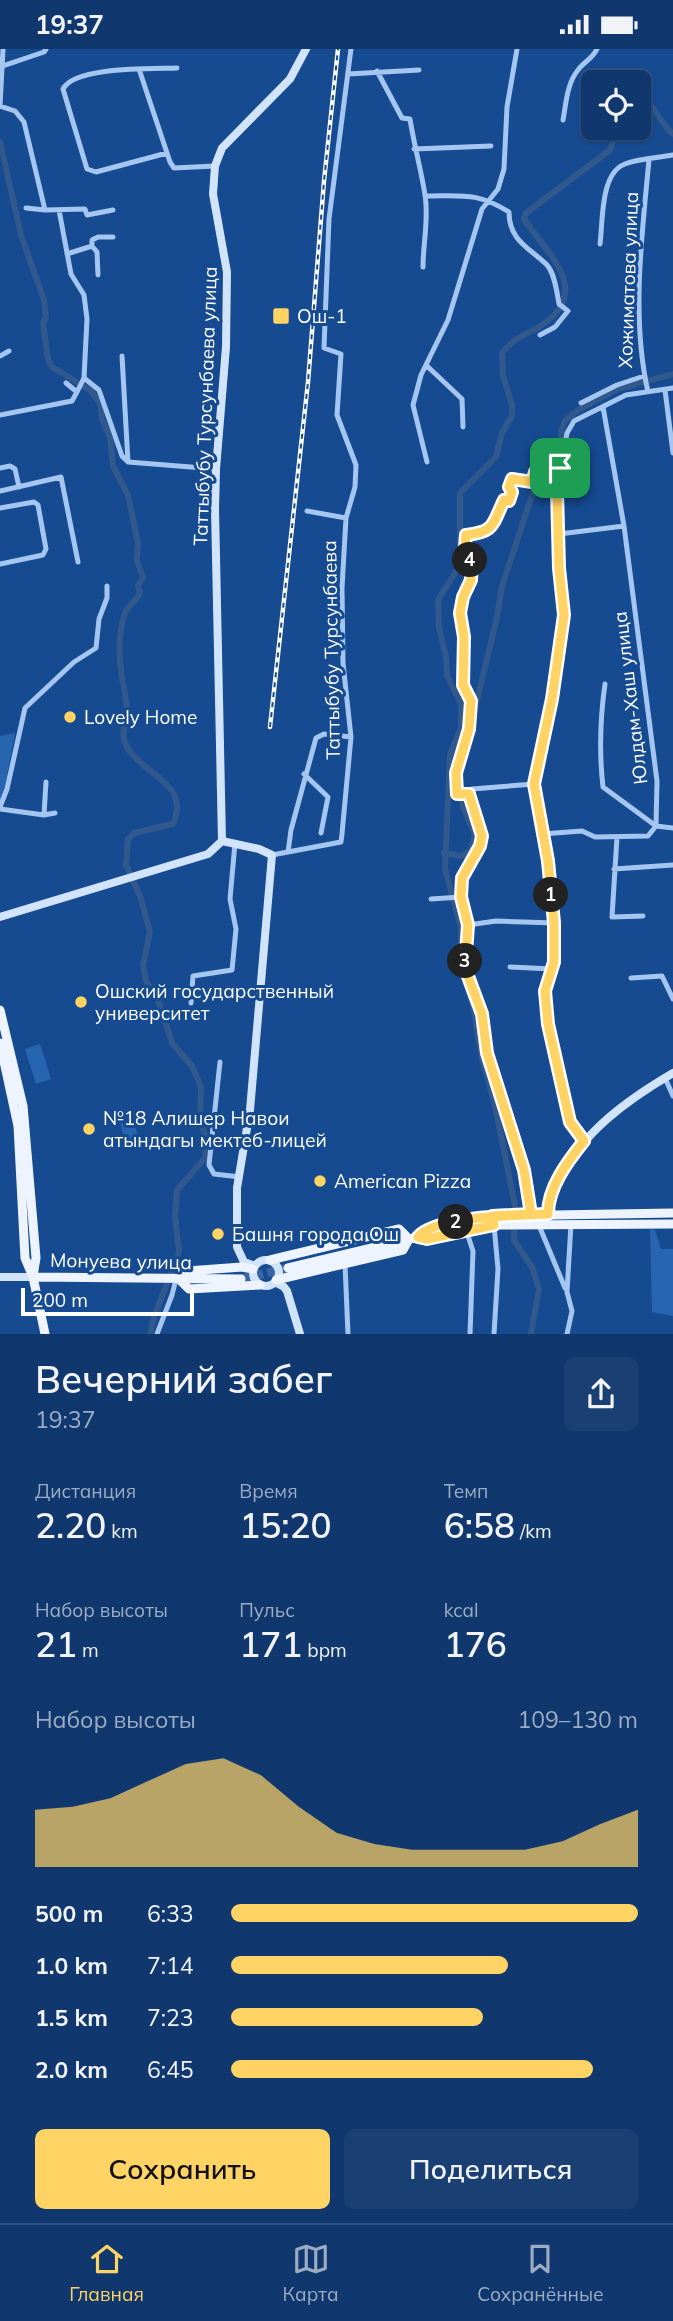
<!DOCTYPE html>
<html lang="ru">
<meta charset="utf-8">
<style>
:root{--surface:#10386e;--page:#193f73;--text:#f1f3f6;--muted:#9cacc2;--line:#305281;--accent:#ffd364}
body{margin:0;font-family:Mulish,sans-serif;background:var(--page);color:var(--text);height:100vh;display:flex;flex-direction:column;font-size:26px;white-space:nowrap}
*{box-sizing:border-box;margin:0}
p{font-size:23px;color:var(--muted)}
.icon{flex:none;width:38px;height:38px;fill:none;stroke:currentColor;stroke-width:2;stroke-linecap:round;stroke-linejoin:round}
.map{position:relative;height:1285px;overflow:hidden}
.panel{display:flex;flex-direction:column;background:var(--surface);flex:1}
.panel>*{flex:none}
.fabs{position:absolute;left:581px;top:21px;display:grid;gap:14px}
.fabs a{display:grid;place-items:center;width:70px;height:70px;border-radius:10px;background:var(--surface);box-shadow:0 2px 5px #0004,0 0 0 2px var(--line);font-size:35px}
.scale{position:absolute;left:21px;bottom:18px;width:173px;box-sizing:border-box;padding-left:7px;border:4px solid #fff;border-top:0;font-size:19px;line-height:24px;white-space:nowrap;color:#fff;-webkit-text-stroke:5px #164b92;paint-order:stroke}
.pin{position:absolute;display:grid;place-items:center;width:60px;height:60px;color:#fff;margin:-30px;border-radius:14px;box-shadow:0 4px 10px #0006}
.km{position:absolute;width:35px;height:35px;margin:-18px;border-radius:50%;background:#222;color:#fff;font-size:19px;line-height:35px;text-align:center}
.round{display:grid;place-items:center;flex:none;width:74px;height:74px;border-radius:10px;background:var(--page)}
.headline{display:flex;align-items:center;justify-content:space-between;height:119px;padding:0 35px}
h1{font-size:38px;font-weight:600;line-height:52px}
.stats{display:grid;grid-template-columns:repeat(3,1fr);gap:10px;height:119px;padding:7px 35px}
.stats div{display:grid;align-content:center}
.stats b{font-size:35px;font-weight:600}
.stats small{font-size:19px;font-weight:400}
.stats p{font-size:19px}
.chart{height:196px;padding:14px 35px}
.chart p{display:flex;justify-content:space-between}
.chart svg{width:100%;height:126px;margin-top:7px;fill:var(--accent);opacity:.7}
.primary-button{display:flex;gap:14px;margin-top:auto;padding:14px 35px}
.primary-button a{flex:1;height:80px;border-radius:10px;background:var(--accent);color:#111;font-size:28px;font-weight:600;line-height:80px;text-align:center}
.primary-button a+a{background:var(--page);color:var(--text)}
ul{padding:0 35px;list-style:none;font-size:23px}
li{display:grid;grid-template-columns:112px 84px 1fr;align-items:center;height:52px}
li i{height:18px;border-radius:9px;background:var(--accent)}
.status{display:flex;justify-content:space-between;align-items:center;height:49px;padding:0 35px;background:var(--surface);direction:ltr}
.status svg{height:19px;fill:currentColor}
.tabs{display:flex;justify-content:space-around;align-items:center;height:98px;border-top:2px solid var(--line);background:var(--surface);font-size:19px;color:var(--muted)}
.tabs a{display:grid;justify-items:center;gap:4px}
.tabs .active{color:var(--accent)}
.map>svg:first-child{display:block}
</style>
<div class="status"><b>19:37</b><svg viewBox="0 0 49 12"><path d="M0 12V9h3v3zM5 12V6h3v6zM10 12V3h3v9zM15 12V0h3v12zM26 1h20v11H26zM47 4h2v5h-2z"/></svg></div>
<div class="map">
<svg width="673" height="1285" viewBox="0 0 673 1285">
<rect width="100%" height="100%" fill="#164b92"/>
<path fill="#2865b1" d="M15 684 4 742 0 751V687Z
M40 995 51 1030 36 1035 25 1000Z
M133 1069 140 1094 126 1097 120 1072Z
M650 1180 655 1181 661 1200H673V1267L652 1263Z"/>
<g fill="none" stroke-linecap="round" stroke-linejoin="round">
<path stroke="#32598d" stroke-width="6" d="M639 47C653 53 661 75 673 85
M0 93 21 186 44 251 46 268 43 274 48 311 52 318 90 341 100 354 102 370 110 389 113 417 128 446 138 494 137 512 143 528 138 537 140 543C138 552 128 556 125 564 118 584 119 609 122 629 124 640 127 651 127 662 126 672 121 684 125 694 139 726 192 732 173 775L134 784 128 790 126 816 140 847 150 883 143 916 146 932 158 951 172 994 192 1017 201 1038 200 1069 207 1094 205 1109 177 1141 175 1167 179 1203 154 1268 150 1285
M469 685 497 568 502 537 541 419 555 408 561 397V382L565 372 578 361 618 340 673 325
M444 804 461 807 471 801 475 785 463 758 458 719
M531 1285 539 1240 532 1218 514 1191 515 1157 494 1052 482 1010 473 957 461 918V879L445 820 450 706 461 679V655L447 627 446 608 439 579 438 551 460 516V444L496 408 502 384 512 367V356L503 327 502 304C518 285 524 288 542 276 593 241 548 206 524 170L526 164 610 101 618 79"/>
<path stroke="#3966a2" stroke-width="9" stroke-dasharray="9 4.5" stroke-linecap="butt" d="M241 1230 288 1219"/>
<path stroke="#a4c6f1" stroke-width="5" d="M3 0 0 57 15 62 24 73 45 161
M0 18 44 3 46 0
M139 20 170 113 174 119 215 117
M377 22 402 69 410 70C414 96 421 120 425 146 429 170 423 194 423 218
M348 25 419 21
M563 71C566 55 567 34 578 21 584 13 593 9 597 0
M414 100 491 97
M167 104 96 123 87 120 63 40C75 17 153 20 177 19
M425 147C463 147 477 143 509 163 509 192 530 199 547 216 555 225 557 244 559 255L568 262 555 278 540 286
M26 159 45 161 85 160 87 166 113 161
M59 161 71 225 84 246 87 270 84 329 77 343
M600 195C603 173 600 124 625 115 639 109 658 109 673 106
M92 197 97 203 98 226
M67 205 92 197V191L98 188H113
M0 307 9 302
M122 307 128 413 216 420
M426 316 462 350 463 378
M84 329 99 341 122 407 126 411
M665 341 673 404
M648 343C631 268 642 186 649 111
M581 354 617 336 644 327
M0 366 72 352 77 343 66 334
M427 413 413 356 421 326 448 271 482 160 498 140 504 120 507 58 517 0
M0 419 10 417 15 420 19 438
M0 442 61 428 78 513
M0 459 34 453 38 456 46 500 43 506 0 515
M307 462 346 469
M559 485 624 477
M605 635C600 670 599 703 603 738L656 777 673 779
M304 725 328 748 321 784
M534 735 472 740 469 745H457L455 724 469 680 471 652 463 636 464 588 460 564 463 548 471 531 472 511H464L466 486C495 483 492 476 504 451L509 452 512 443 509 438 512 430 532 433 535 423 560 420
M469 745 482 787 480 797 462 829 461 848 468 876 465 919 482 965 487 1004 524 1121 531 1165
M0 758 7 740 25 659 74 613 96 599 99 570 107 549V537
M0 760 44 766 55 764
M44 766 46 733
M542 785 582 782 595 788 648 787 656 777 657 732 624 477 603 358
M617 788 612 868 643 867
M288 803 291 781 316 689 324 685 351 688
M272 806 341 793 342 785 351 688 343 614 342 539 346 469 355 438 356 416 337 366 341 305 324 299 329 170 351 0
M614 820 673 816
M431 850 461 848
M468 876 496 872 554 874
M510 918 553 920
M631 929 662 927 673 950
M191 954 193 927 232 921 236 880 230 850 235 794
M220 1013 209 1116 214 1125 240 1128
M665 1029 673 1047
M584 1092 570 1073 548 975 545 942 554 913V874L548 812 534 735 552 650 564 566 557 441 567 384 574 372 626 346 673 339
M538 1174 565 1239
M494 1176 498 1220 494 1285
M466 1181 473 1202 470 1285
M345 1215 348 1285
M157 1285 172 1246 176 1230
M567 1285 572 1262 567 1243 571 1175"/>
<path stroke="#d2e4fb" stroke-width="8" d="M222 792 215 460 216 420 226 298 227 223 213 145 215 117 222 99 290 30 306 0
M222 792 259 800 272 806 250 1061 237 1139V1198L244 1213 255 1217
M0 868 208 805 222 792
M548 1165C548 1151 552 1142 559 1130 584 1082 627 1051 673 1024
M253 1224a13 13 0 1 1 26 0a13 13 0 1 1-26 0Z
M0 1228H33
M275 1233 284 1238 287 1242 300 1285"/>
<path stroke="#eef4ff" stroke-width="9" d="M0 961 23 1057 36 1209 33 1227
M0 994 18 1077 25 1209 33 1228 45 1285
M418 1188 424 1181 492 1167 673 1164
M270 1211 399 1180 409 1190
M288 1219 418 1188 427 1190 494 1176 673 1175
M33 1228 241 1230
M179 1230 189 1240 260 1236
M179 1230 187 1222 242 1218 253 1220
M276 1231 403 1201 409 1190"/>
<defs>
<path id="rail" d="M270 678 308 333 324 132 338 0"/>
</defs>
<use href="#rail" stroke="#fff" stroke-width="4.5"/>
<use href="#rail" stroke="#164b92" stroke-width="2" stroke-dasharray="5" stroke-linecap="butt"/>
</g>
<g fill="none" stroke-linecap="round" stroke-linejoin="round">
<defs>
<path id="route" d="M560 419 557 441 559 519 564 566 552 650 534 735 548 812 554 874V913L545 942 548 975 570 1073 584 1092C568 1112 548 1138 548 1165 519 1166 435 1167 418 1188L427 1190 494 1176 492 1167 531 1165 524 1121 487 1004 482 965 465 919 468 876 461 848 462 829 480 797 482 787 469 745H457L456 724 469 680 471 652 463 636 464 588 460 564 463 548 471 531 472 511H464L466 486C495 483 492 476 504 451L509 452 512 443 509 438 512 430 532 433 535 423 560 419"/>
</defs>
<use href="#route" stroke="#fff" stroke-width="14"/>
<use href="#route" stroke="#ffd364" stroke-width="9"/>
</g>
<g fill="#ffd364" stroke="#164b92" stroke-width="2.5">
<rect x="272" y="258" width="18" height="18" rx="3.5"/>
<circle cx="70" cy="668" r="7"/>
<circle cx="81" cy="953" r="7"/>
<circle cx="89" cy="1080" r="7"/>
<circle cx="320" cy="1132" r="7"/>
<circle cx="218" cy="1185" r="7"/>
</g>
<g text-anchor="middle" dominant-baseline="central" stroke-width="6" stroke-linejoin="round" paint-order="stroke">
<g font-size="19" fill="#fff" stroke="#164b92">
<text transform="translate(628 231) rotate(-88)">Хожиматова улица</text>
<text transform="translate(205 357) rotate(-88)">Таттыбубу Турсунбаева улица</text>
<text transform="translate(331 601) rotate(-91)">Таттыбубу Турсунбаева</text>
<text transform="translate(630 649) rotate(-97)">Юлдам-Хаш улица</text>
<text transform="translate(121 1212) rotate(1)">Монуева улица</text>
</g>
<g font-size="19" fill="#fff" stroke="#164b92" text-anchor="start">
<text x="297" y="267">Ош-1</text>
<text x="84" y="668">Lovely Home</text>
<text x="95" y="942">Ошский государственный<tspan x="95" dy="22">университет</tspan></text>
<text x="103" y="1069">№18 Алишер Навои<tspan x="103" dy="22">атындагы мектеб-лицей</tspan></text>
<text x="334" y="1132">American Pizza</text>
<text x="232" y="1185">Башня города Ош</text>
</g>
</g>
</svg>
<div class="fabs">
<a><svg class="icon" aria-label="locate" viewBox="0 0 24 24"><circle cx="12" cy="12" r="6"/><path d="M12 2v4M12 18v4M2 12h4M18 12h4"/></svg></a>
</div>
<div class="scale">200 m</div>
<div class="pin" style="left:560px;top:419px;background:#1e9e55"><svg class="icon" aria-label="arrive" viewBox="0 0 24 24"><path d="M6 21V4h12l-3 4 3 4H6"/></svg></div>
<b class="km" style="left:551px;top:846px">1</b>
<b class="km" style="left:456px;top:1173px">2</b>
<b class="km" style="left:465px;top:912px">3</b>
<b class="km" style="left:470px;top:511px">4</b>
</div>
<section class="panel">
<div class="headline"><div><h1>Вечерний забег</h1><p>19:37</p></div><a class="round"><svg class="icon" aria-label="share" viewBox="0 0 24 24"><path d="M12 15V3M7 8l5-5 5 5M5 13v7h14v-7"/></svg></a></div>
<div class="stats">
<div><p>Дистанция</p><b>2.20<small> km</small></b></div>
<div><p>Время</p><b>15:20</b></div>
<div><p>Темп</p><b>6:58<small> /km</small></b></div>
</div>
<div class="stats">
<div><p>Набор высоты</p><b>21<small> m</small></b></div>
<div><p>Пульс</p><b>171<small> bpm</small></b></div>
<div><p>kcal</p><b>176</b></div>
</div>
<div class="chart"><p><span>Набор высоты</span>109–130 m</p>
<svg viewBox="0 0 160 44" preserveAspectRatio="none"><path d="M0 44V24L10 23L20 20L30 14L40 8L50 6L60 12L70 23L80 32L90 36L100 38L110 38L120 38L130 38L140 35L150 29L160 24V44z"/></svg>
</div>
<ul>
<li><b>500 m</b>6:33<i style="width:100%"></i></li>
<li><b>1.0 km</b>7:14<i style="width:68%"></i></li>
<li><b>1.5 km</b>7:23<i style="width:62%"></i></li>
<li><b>2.0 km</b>6:45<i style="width:89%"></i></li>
</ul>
<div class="primary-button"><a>Сохранить</a><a>Поделиться</a></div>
</section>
<nav class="tabs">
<a class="active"><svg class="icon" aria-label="home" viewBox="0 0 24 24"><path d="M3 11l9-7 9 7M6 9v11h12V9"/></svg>Главная</a>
<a><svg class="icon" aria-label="map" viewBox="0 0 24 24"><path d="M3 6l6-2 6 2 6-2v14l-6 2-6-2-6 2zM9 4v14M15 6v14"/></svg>Карта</a>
<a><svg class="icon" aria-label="saved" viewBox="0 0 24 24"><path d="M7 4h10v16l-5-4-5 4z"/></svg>Сохранённые</a>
</nav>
